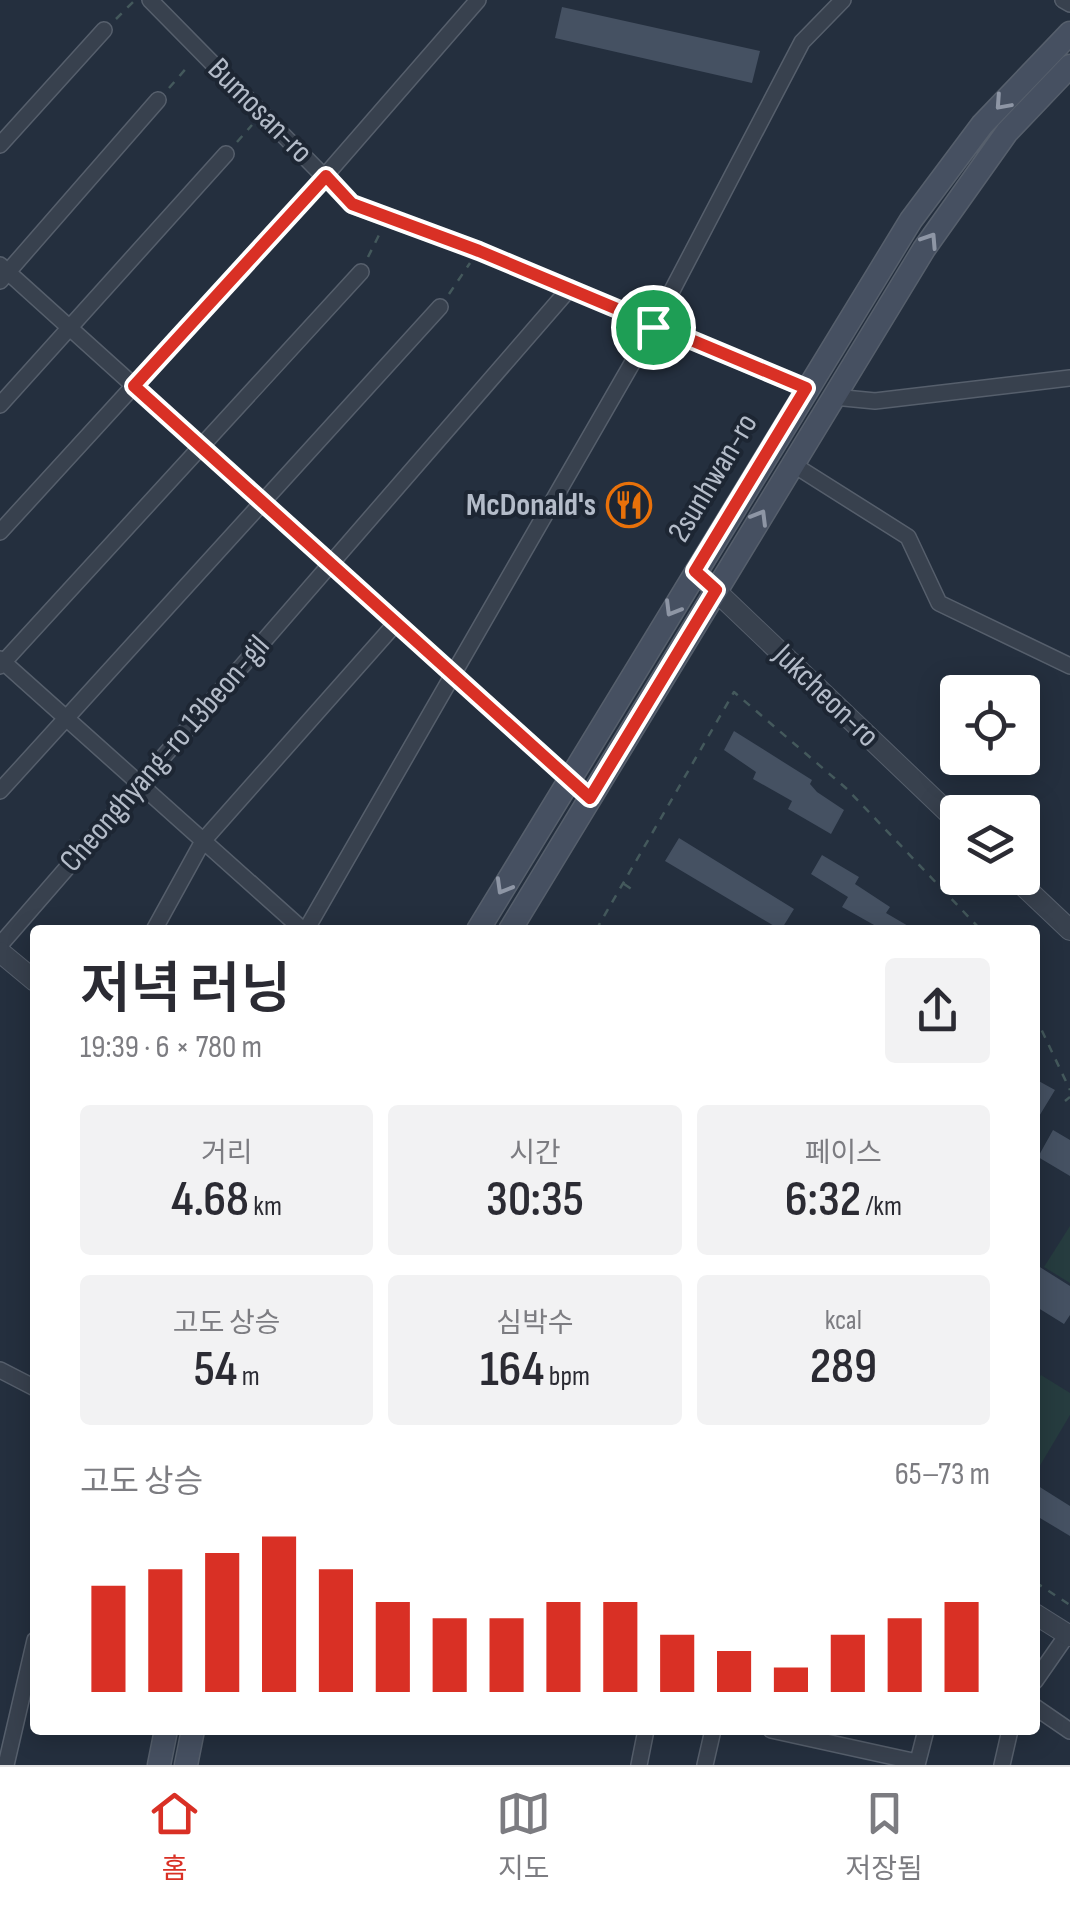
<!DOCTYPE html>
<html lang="ko">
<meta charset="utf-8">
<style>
:root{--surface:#fff;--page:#f2f2f3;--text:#2b2b33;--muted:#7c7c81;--line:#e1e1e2;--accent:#d93025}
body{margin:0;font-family:"Sofia Sans Condensed","Noto Sans KR",sans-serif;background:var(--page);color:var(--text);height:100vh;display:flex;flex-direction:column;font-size:38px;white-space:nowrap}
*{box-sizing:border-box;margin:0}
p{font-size:32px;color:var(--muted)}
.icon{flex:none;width:55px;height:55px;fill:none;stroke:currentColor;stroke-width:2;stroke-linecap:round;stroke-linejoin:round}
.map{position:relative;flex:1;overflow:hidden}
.panel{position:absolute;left:30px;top:925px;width:1010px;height:810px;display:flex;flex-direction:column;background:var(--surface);border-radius:10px;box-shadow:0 5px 25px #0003}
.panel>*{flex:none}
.controls{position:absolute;left:940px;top:675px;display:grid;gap:20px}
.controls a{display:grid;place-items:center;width:100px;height:100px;border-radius:10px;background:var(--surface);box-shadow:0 5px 25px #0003;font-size:50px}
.pin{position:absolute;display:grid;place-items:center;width:85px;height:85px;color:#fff;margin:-42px;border:5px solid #fff;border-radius:50%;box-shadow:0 2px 10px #0007}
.round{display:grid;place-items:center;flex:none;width:105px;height:105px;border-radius:10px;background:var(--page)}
.overview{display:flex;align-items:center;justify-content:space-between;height:170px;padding:0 50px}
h1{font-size:55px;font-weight:600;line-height:75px}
.figures{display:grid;grid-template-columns:repeat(3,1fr);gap:15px;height:170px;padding:10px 50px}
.figures div{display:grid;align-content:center;border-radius:10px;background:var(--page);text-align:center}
.figures b{font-size:50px;font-weight:600}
.figures small{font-size:28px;font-weight:400}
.figures p{font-size:28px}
.chart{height:280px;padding:20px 50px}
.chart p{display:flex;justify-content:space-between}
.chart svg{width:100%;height:180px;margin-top:10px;stroke:var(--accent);stroke-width:6}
.tabs{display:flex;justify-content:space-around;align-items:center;height:140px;border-top:2px solid var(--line);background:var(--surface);font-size:28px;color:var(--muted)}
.tabs a{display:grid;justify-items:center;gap:5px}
.tabs .active{color:var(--accent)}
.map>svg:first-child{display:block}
</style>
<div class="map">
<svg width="1070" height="1765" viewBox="0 0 1070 1765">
<rect width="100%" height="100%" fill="#242f3e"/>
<path fill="#263c3f" d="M1070 1226V1283L1044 1267Z
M1041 1375 1070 1393V1415L1035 1474V1384Z"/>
<path fill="#455162" d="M562 7 760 51 752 83 555 38Z
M734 731 812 780 810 784 817 792 844 810 831 834 788 809 792 801 753 779 756 772 724 750Z
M679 838 794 909 781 930 665 861Z
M822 855 859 877 855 884 890 907 886 913 915 930H883L842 907 848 897 811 874Z
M1035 1079 1055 1090 1035 1123Z
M1053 1130 1070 1140V1176L1038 1157Z
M1035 1264 1070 1286V1315L1064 1324 1035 1306Z
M1035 1484 1070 1506V1536L1035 1515Z"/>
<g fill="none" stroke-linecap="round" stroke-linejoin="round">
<defs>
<path id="minor" d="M150 0 352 205 479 251 806 389
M1063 0 1070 4
M0 145 104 30
M325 176 478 0
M0 265 590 797
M0 281 158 100
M834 397 875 401 1070 378
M0 405 226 154
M794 465 908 537 939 603 1070 666
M0 532 290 215
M0 659 303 930
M0 666 361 272
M0 791 440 307
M154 930 203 841 396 623
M306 930 653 327 802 42 843 0
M0 945 570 288
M0 1370 35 1388
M1035 1681 1067 1635
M1035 1707 1070 1731
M771 1730 917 1762
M6 1765 35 1640
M639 1765 646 1730
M705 1765 713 1730
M917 1765 926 1730
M1002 1765 1010 1730"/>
<path id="tertiary" d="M695 571 958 822
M1015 878 1070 930
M0 952 35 981
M1035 1614 1070 1636"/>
<path id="secondary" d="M478 930 911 220 982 125 1070 33
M510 930 924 249 1007 132 1070 66
M159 1765 166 1730
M186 1765 193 1730"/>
</defs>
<use href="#minor" stroke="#565f6c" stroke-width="18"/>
<use href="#tertiary" stroke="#565f6c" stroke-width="22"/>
<use href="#secondary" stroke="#565f6c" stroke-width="25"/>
<path stroke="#44595c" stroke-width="2.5" stroke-dasharray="8 8" stroke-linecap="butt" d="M116 19 135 0
M169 88 190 64
M237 142 252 125
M301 203 313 190
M368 257 380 233
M449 294 470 263
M624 884 633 890
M596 930 734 692 847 789 981 930
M1035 1016 1070 1090
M1065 1101 1070 1097
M1035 1582 1070 1605"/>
<use href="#minor" stroke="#38414e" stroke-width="15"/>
<use href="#tertiary" stroke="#38414e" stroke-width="20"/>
<use href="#secondary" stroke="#465061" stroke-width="22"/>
</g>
<defs><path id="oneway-chevron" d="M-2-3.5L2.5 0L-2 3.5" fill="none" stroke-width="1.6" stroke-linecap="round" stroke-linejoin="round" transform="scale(2.5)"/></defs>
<g stroke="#8e96a5">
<use href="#oneway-chevron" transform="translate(1002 103) rotate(132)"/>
<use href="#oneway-chevron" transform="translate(930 240) rotate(-57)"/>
<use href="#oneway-chevron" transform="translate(760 517) rotate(-59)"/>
<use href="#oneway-chevron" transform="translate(672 609) rotate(121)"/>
<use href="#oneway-chevron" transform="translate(503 887) rotate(120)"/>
</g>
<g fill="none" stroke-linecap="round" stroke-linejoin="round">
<defs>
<path id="route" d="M326 176 352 204 479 251 806 388 695 571 716 590 590 798 134 386Z"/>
</defs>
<use href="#route" stroke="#fff" stroke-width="20"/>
<use href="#route" stroke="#d93025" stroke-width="12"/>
</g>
<defs>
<symbol id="restaurant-ring" viewBox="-11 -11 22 22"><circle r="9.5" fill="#1d2633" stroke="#e8710a" stroke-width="1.5"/><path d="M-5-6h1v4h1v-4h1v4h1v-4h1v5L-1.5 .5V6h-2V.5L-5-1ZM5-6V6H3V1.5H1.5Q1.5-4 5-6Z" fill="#e8710a"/></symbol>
</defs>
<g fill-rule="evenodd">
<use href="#restaurant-ring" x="604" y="480" width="50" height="50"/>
</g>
<g text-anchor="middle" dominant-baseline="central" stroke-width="8" stroke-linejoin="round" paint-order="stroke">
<g font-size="32" fill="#b4bcc9" stroke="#1d2633">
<text transform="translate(260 111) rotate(45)">Bumosan-ro</text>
<text transform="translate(713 478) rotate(-59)">2sunhwan-ro</text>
<text transform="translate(826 696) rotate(44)">Jukcheon-ro</text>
<text transform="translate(165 754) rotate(-49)">Cheonghyang-ro 13beon-gil</text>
</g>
<g font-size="32" font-weight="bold" fill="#b4bcc9" stroke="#1d2633" text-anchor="end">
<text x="596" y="505">McDonald's</text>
</g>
</g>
</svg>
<div class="controls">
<a><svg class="icon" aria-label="locate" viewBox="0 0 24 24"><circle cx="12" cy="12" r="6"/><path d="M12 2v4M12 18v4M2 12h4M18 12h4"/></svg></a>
<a><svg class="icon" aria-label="layers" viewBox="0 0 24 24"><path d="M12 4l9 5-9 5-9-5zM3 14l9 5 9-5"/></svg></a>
</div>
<div class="pin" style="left:653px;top:327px;background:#1e9e55"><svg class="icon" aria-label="arrive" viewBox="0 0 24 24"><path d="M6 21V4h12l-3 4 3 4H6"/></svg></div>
<section class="panel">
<div class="overview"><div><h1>저녁 러닝</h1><p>19:39 · 6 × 780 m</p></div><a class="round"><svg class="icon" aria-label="share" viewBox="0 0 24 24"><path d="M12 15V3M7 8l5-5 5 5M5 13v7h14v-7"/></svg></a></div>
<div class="figures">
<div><p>거리</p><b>4.68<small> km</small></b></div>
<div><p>시간</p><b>30:35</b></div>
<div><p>페이스</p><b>6:32<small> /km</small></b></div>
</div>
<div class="figures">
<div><p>고도 상승</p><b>54<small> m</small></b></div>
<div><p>심박수</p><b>164<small> bpm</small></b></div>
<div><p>kcal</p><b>289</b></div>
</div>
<div class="chart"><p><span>고도 상승</span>65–73 m</p>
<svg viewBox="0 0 160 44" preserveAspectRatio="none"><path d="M5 44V18M15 44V14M25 44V10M35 44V6M45 44V14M55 44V22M65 44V26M75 44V26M85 44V22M95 44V22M105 44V30M115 44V34M125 44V38M135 44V30M145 44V26M155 44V22"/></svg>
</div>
</section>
</div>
<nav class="tabs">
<a class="active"><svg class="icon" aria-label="home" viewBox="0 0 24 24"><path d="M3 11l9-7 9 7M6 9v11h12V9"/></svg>홈</a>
<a><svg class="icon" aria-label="map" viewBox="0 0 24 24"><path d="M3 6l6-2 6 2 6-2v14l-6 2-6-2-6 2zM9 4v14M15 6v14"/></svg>지도</a>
<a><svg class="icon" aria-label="saved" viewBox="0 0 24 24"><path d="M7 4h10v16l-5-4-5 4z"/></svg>저장됨</a>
</nav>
